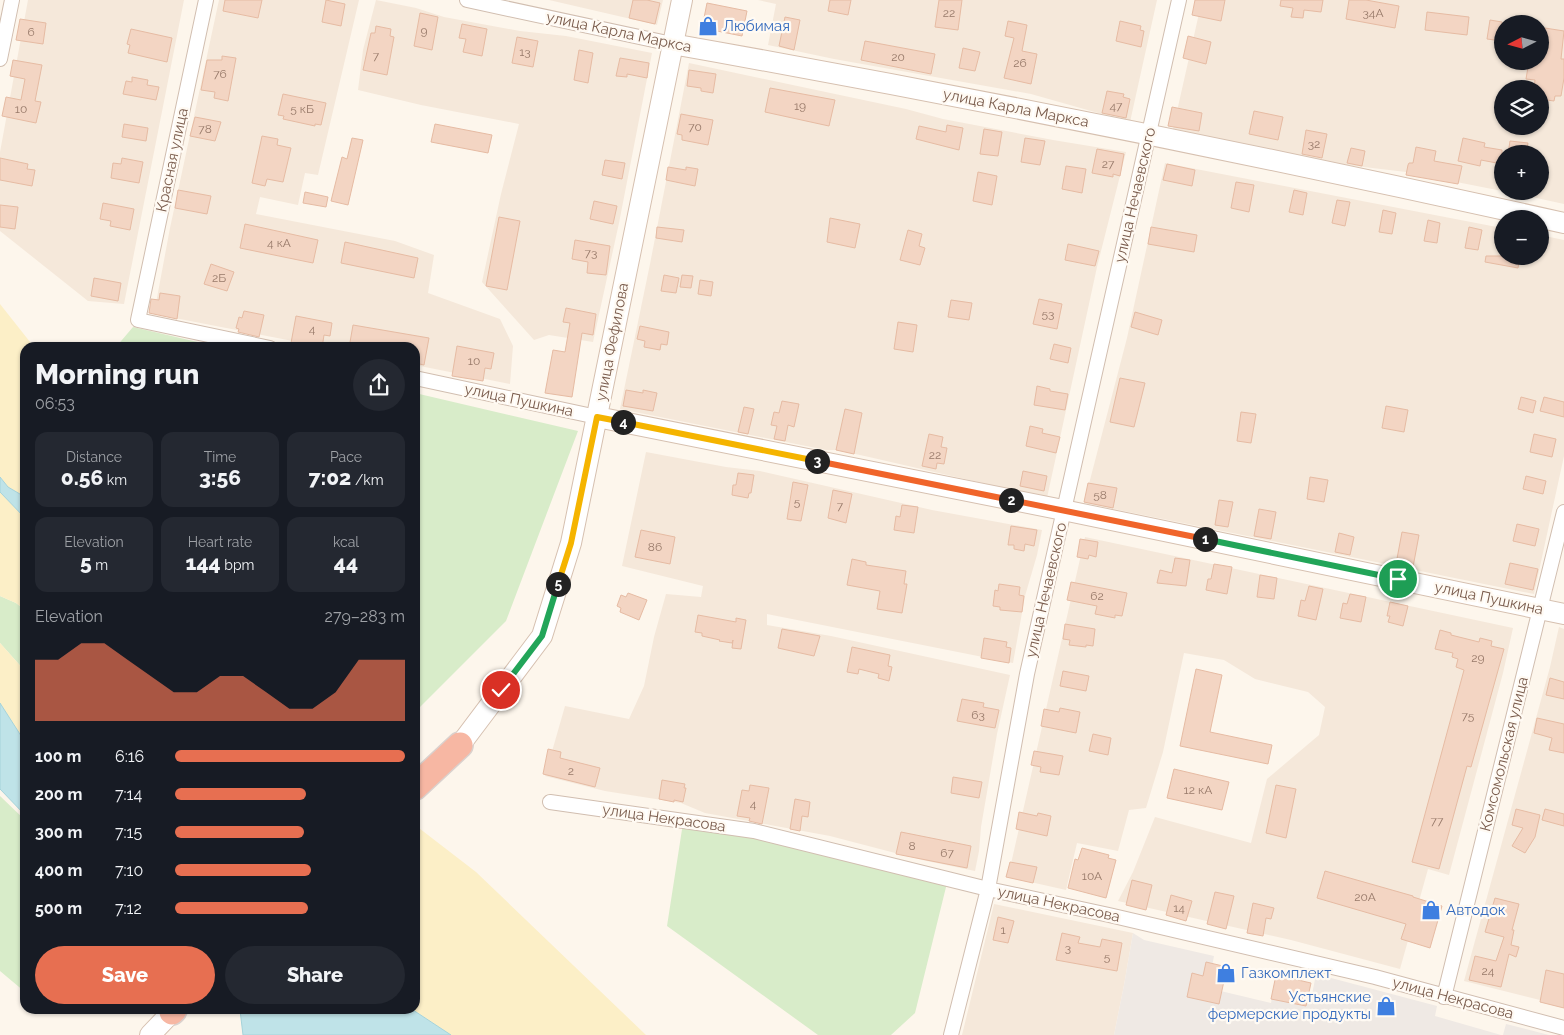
<!DOCTYPE html>
<meta charset="utf-8">
<style>
:root{--surface:#171b24;--page:#242831;--text:#f1f3f6;--muted:#9ea1a6;--accent:#e76f51}
body{margin:0;font-family:Raleway,sans-serif;background:var(--page);color:var(--text);height:100vh;display:flex;flex-direction:column;font-size:19px;white-space:nowrap}
*{box-sizing:border-box;margin:0}
p{font-size:16px;color:var(--muted)}
.icon{flex:none;width:28px;height:28px;fill:none;stroke:currentColor;stroke-width:2;stroke-linecap:round;stroke-linejoin:round}
.map{position:relative;flex:1;overflow:hidden}
.sheet{position:absolute;left:20px;top:342px;width:400px;height:672px;display:flex;flex-direction:column;background:var(--surface);border-radius:15px;box-shadow:0 1px 4px #0004}
.sheet>*{flex:none}
.needle{width:32px;rotate:264deg}
.fabs{position:absolute;left:1494px;top:15px;display:grid;gap:10px}
.fabs a{display:grid;place-items:center;width:55px;height:55px;border-radius:50%;background:var(--surface);box-shadow:0 1px 4px #0004;font-size:25px}
.pin{position:absolute;display:grid;place-items:center;width:42px;height:42px;color:#fff;margin:-21px;border:2px solid #fff;border-radius:50%;box-shadow:0 1px 5px #0007}
.km{position:absolute;width:25px;height:25px;margin:-12px;border-radius:50%;background:#222;color:#fff;font-size:14px;line-height:25px;text-align:center}
.round{display:grid;place-items:center;flex:none;width:52px;height:52px;border-radius:26px;background:var(--page)}
.overview{display:flex;align-items:center;justify-content:space-between;height:85px;padding:0 15px}
h1{font-size:28px;font-weight:800;line-height:38px}
.stats{display:grid;grid-template-columns:repeat(3,1fr);gap:8px;height:85px;padding:5px 15px}
.stats div{display:grid;align-content:center;border-radius:12px;background:var(--page);text-align:center}
.stats b{font-size:21px;font-weight:800}
.stats small{font-size:14px;font-weight:400}
.stats p{font-size:14px}
.chart{height:140px;padding:10px 15px}
.chart p{display:flex;justify-content:space-between}
.chart svg{width:100%;height:90px;margin-top:5px;fill:var(--accent);opacity:.7}
.primary-button{display:flex;gap:10px;margin-top:auto;padding:10px 15px}
.primary-button a{flex:1;height:58px;border-radius:30px;background:var(--accent);color:#fff;font-size:20px;font-weight:800;line-height:58px;text-align:center}
.primary-button a+a{background:var(--page);color:var(--text)}
ul{padding:0 15px;list-style:none;font-size:16px}
li{display:grid;grid-template-columns:80px 60px 1fr;align-items:center;height:38px}
li i{height:12px;border-radius:6px;background:var(--accent)}
.map>svg:first-child{display:block}
</style>
<div class="map">
<svg width="1564" height="1035" viewBox="0 0 1564 1035">
<rect width="100%" height="100%" fill="#fdf6ec"/>
<path fill="#f5e8da" fill-rule="evenodd" d="M28 0H184L124 304 88 301 0 231V152Z
M219 0H359L318 175 305 173 298 205 260 197 256 214 395 241 434 255 428 293 500 319 513 346 510 384 415 365V348L324 347 154 314 170 228Z
M376 0 416 8 444 17 520 31 566 36 652 53 619 223 593 342 549 335 534 340 482 282 501 194 519 124 421 105 358 90 363 50Z
M549 0H663L657 25Z
M758 0H1157L1130 122 1031 94 834 59 768 45 776 4Z
M1202 0H1564V204L1504 191H1540V154H1502V191L1406 172 1347 165 1173 129ZM1502 24H1540V61H1502ZM1502 89H1540V126H1502Z
M689 63 906 109 943 119 1053 140 1126 152 1097 267 1047 498 869 457 837 450H826L620 409 650 264Z
M1165 163 1502 228V256H1540V235L1564 240V456L1534 594 1084 503 1127 338Z
M646 452 726 467 760 471 932 510 1042 530 1037 555 1025 596 1013 663 767 614V625L831 636 1010 675 997 734 981 827 979 851 975 871 922 860 830 836 705 813 681 803 605 791 545 776 565 706 629 719 644 686 654 637 666 594 701 597 703 586 622 566Z
M1085 537 1513 628 1503 673 1449 875 1428 869 1400 969 1291 940 1118 901 1133 872 1155 817 1251 843 1267 779 1319 735 1325 707 1308 692 1255 679 1224 660 1184 653 1163 752 1146 808 1129 810 1118 851 1077 843 1066 890 1008 877Z
M1559 627 1564 629V1006L1464 981 1550 667Z
M994 904 1133 933 1124 985 1114 1035H962Z"/>
<path fill="#efe9e4" d="M1133 933 1144 940 1214 956 1208 988 1271 1003 1273 992 1311 1000 1316 974 1437 1006 1435 1016 1501 1035H1114L1124 985Z
M1506 1024 1549 1035H1503Z"/>
<path fill="#d8ecc9" d="M133 327 219 347H116Z
M415 393 578 431 506 621 415 712Z
M0 596 16 603 25 610V671L0 643Z
M0 796 25 820V992L0 971Z
M683 823 916 869 947 883 915 1013 891 1035H818L667 926Z"/>
<path fill="#fcefc7" d="M0 304 34 347 25 348V497L8 487 0 477Z
M0 492 25 518V610L16 603 0 596Z
M0 643 25 671V742L0 703Z
M415 825 476 872 646 1035H451L413 1010H415Z"/>
<path fill="#bfe3e8" stroke="#a5d3da" d="M0 477 8 487 25 497V518L0 492Z
M0 703 25 742V815L0 789Z
M240 1010H413L451 1035H243Z"/>
<path fill="#f3d5c3" stroke="#e6bba3" d="M225 0H262L258 18 223 11Z
M326 0 345 4 341 26 322 22Z
M633 0H647L660 3 655 24 629 18Z
M830 0H851L848 15 828 11Z
M939 0H962L958 30 935 27Z
M1195 0H1225L1221 21 1192 15Z
M1281 0H1323L1321 12 1304 10 1303 18 1291 17 1293 8 1280 6Z
M1349 0H1366L1399 6 1395 28 1346 19Z
M707 3 747 11 742 36 702 28Z
M1427 12 1469 17 1467 35 1425 30Z
M420 13 438 17 432 50 414 46Z
M785 17 800 20 794 50 779 46Z
M20 19 46 23 43 44 16 40Z
M1490 20 1502 22V41L1487 39Z
M1008 21 1027 25 1022 51 1037 54 1031 84 1004 78 1014 38 1005 36Z
M1120 21 1141 26 1140 30 1144 31 1141 47 1116 41Z
M462 24 487 29 482 56 463 52 466 39 459 38Z
M376 26 391 29 390 36 394 37 387 75 363 70 371 33H375Z
M1545 28 1564 31 1561 59H1564V78L1561 96H1555L1554 101 1540 99V89H1534L1535 80 1526 79 1529 61H1540V46H1542Z
M131 29 172 38 167 62 128 53 130 45 127 44Z
M1188 36 1211 42 1206 64 1183 58Z
M517 37 538 41 533 67 512 63Z
M865 41 935 54 931 74 861 60Z
M963 48 980 52 975 71 959 68Z
M579 50 593 53 588 83 574 80Z
M222 56 236 58 228 101 214 98 215 92 201 90 207 60H222Z
M620 58 649 63 647 78 627 74V77L616 76Z
M13 60 42 65 35 101 41 102 36 123 2 116 6 97 21 100 25 79 10 76Z
M689 70 716 74 713 93 701 91V88L687 86Z
M132 77 148 80 147 85 159 87 156 100 123 94 126 81 132 82Z
M770 88 835 100 829 126 765 112Z
M1107 91 1124 94 1123 97 1130 99 1126 118 1102 113Z
M283 94 326 103 321 125 315 124V126L283 119 284 116 278 115Z
M1172 107 1202 113 1199 131 1168 126Z
M1254 111 1283 117 1278 140 1249 134Z
M681 114 713 120 708 145 682 140V135L677 134Z
M195 117 221 122 215 141 190 136Z
M124 124 148 128 146 141 122 137Z
M435 124 492 135 488 153 431 142Z
M947 125 963 128 959 150 916 139 919 126 946 132Z
M984 129 1002 132 998 156 980 154Z
M1306 130 1327 134 1322 158 1302 154Z
M262 136 278 139 277 145 291 148 283 182 267 179 265 186 252 183Z
M352 138 363 140 348 205 331 201 342 157 347 159Z
M1025 138 1045 141 1040 165 1021 162Z
M1463 138 1485 143 1484 147 1502 150V164L1481 160 1480 166 1458 161Z
M1510 141 1528 143 1526 154H1508Z
M1416 147 1436 151 1434 161 1462 166 1458 184 1406 175 1408 165 1409 163H1413Z
M1351 148 1365 151 1362 166 1347 163Z
M1097 149 1124 154 1120 176 1113 174V177L1092 173Z
M0 158 28 164 27 169 35 170 32 186 0 180Z
M122 158 143 162 139 183 111 178 113 163 121 164Z
M605 160 625 163 622 179 602 175Z
M1167 164 1195 170 1192 186 1163 180Z
M1066 166 1086 169 1082 193 1062 189Z
M668 167 686 170V167L698 169 695 186 666 180Z
M978 172 997 176 992 205 973 201Z
M1236 182 1254 185 1249 212 1231 208Z
M178 190 211 196 207 214 175 208Z
M1294 190 1307 193 1303 215 1289 212Z
M305 192 328 197 326 207 303 203Z
M1337 200 1350 202 1345 226 1332 223Z
M594 201 617 206 613 224 590 219Z
M103 203 134 209 130 230 110 226 111 221 100 219Z
M0 205 18 207 15 229 0 227Z
M1383 210 1396 213 1392 234 1379 232Z
M499 217 520 221 507 290 486 286Z
M830 218 860 224 855 248 827 242Z
M1428 220 1440 223 1437 243 1424 241Z
M245 224 318 240 313 263 240 248Z
M657 227 684 230 682 242 656 238Z
M1151 227 1197 235 1194 252 1148 244Z
M1469 227 1482 230 1478 250 1465 248Z
M908 230 922 234 919 246 925 248 920 265 900 260Z
M575 240 610 246 606 275 587 273 588 262 572 259Z
M345 242 418 258 414 278 341 263Z
M1068 244 1099 251 1095 266 1065 260Z
M1486 256H1520L1518 268 1485 262Z
M211 264 234 272 227 291 204 284Z
M664 275 679 278 676 293 661 291Z
M682 275 693 276 691 288 680 287Z
M94 278 121 283 118 301 91 296Z
M700 280 713 282 711 296 698 294Z
M160 293 180 296 177 319 149 313 151 299 159 300Z
M1039 299 1062 304 1057 329 1033 324Z
M951 300 972 303 969 320 948 317Z
M566 308 596 314 593 335 582 333 572 397 545 393 553 350 565 352 570 323 563 322Z
M244 311 264 315 259 337 238 332 239 329 236 328 239 317 242 318Z
M1135 312 1162 320 1158 335 1131 327Z
M296 316 332 323 330 336 324 335 322 348 291 343Z
M898 322 917 325 913 352 894 349Z
M353 325 429 338 424 365 415 363V348H349Z
M640 326 669 332 667 345 661 344 660 350 644 347 645 341 637 339Z
M1054 344 1071 348 1068 363 1050 359Z
M457 346 494 353 491 369 485 368 483 381 452 376Z
M1120 378 1145 383 1134 427 1110 422Z
M1037 386 1050 389V391L1068 394 1065 410 1034 405Z
M626 390 643 393V390L657 393 653 411 623 406Z
M1521 397 1536 401 1533 413 1518 409Z
M1544 397 1564 402V417L1540 411Z
M782 401 799 404 794 427 788 425 785 441 774 439 777 426 771 425 774 412 779 413Z
M1386 406 1408 410 1404 432 1382 428Z
M744 407 754 409 748 434 738 432Z
M845 409 862 413 854 454 836 450Z
M1241 412 1256 414 1251 443 1237 441Z
M1030 426 1043 429 1042 433 1060 437 1056 453 1026 446Z
M929 434 943 437 941 447 947 448 944 464 937 463 936 469 922 466Z
M1534 434 1556 439 1552 457 1530 452Z
M1023 471 1047 476 1044 491 1020 486Z
M738 473 754 475 751 493H749L748 498 732 495 733 485H736Z
M1526 476 1546 481 1543 494 1523 489Z
M1310 477 1328 480 1324 502 1307 499Z
M793 482 808 485 801 521 787 519Z
M1088 483 1117 488 1113 508 1084 502Z
M833 490 852 494 846 523 828 518Z
M1219 500 1233 502 1228 527 1215 525Z
M902 505 918 507 914 533 894 530 896 516 900 517Z
M1259 509 1276 512 1271 539 1254 536Z
M1517 524 1539 529 1535 546 1513 541Z
M1011 526 1037 530 1034 546 1025 544 1024 551 1014 549V545H1008Z
M641 530 675 537 670 564 635 557Z
M1402 532 1419 535 1413 567 1396 564Z
M1339 533 1354 537 1350 555 1335 552Z
M1080 539 1098 542 1096 557 1089 555 1088 559 1077 557Z
M1175 558 1190 560 1186 586 1157 583 1160 570 1172 573Z
M852 559 866 562V565L906 571 904 584H907L902 613 877 609 880 591 847 585Z
M1510 563 1538 569 1533 590 1505 584Z
M1214 564 1232 567 1227 594 1206 590 1208 579H1211Z
M1260 575 1277 578 1274 599 1257 597Z
M1071 582 1127 593 1122 616 1115 615V618L1095 614 1097 606 1067 600Z
M999 584 1020 587 1019 595 1024 596 1022 612 1000 610V607L993 606 995 590 998 591Z
M1309 586 1323 589 1316 620 1298 616 1301 600 1305 601Z
M628 593 647 600 639 620 620 612 621 608 617 606 621 595 626 597Z
M1350 594 1366 597 1361 622 1340 618 1343 603 1347 604Z
M1390 602 1408 606 1403 626 1388 622 1390 616H1387Z
M698 615 736 622V618L746 620 741 649 732 648 733 640 732 643 719 641 720 640 702 636V633L695 632Z
M1065 624 1095 629 1093 646 1086 645V647L1069 645 1070 640 1063 639Z
M782 629 820 636 814 656 778 648Z
M1440 630 1451 633V635L1479 642 1480 638 1492 641 1491 646 1504 649 1471 767 1467 766 1439 869 1412 862 1464 670 1456 667 1458 659 1452 657 1453 653 1435 649Z
M984 638 1007 642 1006 647 1011 648 1009 663 981 658Z
M852 647 890 655 888 666 892 667 889 681 878 678 879 674 859 669 858 674 847 672Z
M1196 669 1222 675 1210 732 1272 745 1268 764 1180 746Z
M1063 671 1089 676 1086 691 1060 686Z
M1550 678 1564 682V699L1546 695Z
M962 699 984 703 983 707 999 710 995 728 957 721Z
M1060 708 1080 712 1076 733 1041 726 1044 709 1059 712Z
M1537 718 1564 724V753L1549 750 1552 738 1534 733Z
M1093 734 1111 738 1108 755 1089 751Z
M548 749 561 752 560 758 600 768 595 787 543 774Z
M1034 751 1063 756 1059 775 1040 772 1041 767 1031 765Z
M1174 769 1229 782 1222 810 1167 798Z
M953 777 982 782 979 798 951 793Z
M662 780 685 784 684 788H686L683 802 674 800V802L659 799Z
M750 785 769 788 762 824 749 821 750 818 737 816 742 790 749 791Z
M1276 785 1296 789 1286 838 1266 833Z
M795 799 810 802 808 817 802 816 800 831 790 829Z
M1516 809 1540 815 1535 837 1525 853 1512 846 1523 828 1512 825Z
M1545 809 1564 814V826L1542 820Z
M1019 812 1037 816 1038 813 1051 816 1047 836 1016 829Z
M901 832 971 846 967 868 896 854Z
M1082 848 1109 855 1108 858 1116 860 1106 898 1068 888 1075 859 1078 860Z
M1010 862 1037 867 1033 883 1006 877Z
M1325 871 1413 896V897L1442 906 1430 948 1401 939 1406 924 1317 898Z
M1132 880 1152 885 1146 910 1126 905Z
M1215 892 1234 896 1226 929 1207 924Z
M1171 895 1192 901 1186 921 1166 915Z
M1495 898 1519 904 1512 930H1514L1511 945 1519 947 1516 957 1509 954 1501 987 1469 980 1475 956 1496 961 1504 937 1485 932Z
M1253 903 1274 908 1271 919 1266 918 1263 936 1247 933Z
M998 917 1014 921 1008 943 993 940Z
M1062 933 1080 937 1078 943 1100 947 1102 939 1122 943 1117 971 1056 960Z
M1206 962 1227 967 1219 1004 1187 997 1192 973 1203 976Z
M1546 970 1564 974V1008L1540 1002Z
M1276 975 1311 983 1306 1006 1271 999Z"/>
<g fill="none" stroke-linecap="round" stroke-linejoin="round">
<defs>
<path id="street" d="M206 0 138 320 270 348
M467 0 672 44
M0 59 12 0
M415 378 597 417
M550 802 754 831 988 889 1109 915 1375 977 1564 1028
M1444 997 1564 512
M951 1035 988 889 1027 674 1179 0"/>
<path id="secondary" d="M672 44C971 97 1268 157 1564 223
M597 417 1063 510 1564 614
M460 745 542 636 571 543 682 0
M150 1035 172 1012"/>
<path id="highway" d="M415 787 460 745
M172 1012 174 1010"/>
</defs>
<use href="#street" stroke="#d1beb0" stroke-width="16"/>
<use href="#secondary" stroke="#d6c0b0" stroke-width="22"/>
<use href="#highway" stroke="#dad1cd" stroke-width="28"/>
<use href="#street" stroke="#fff" stroke-width="14"/>
<use href="#secondary" stroke="#fff" stroke-width="20"/>
<use href="#highway" stroke="#f7b7a3" stroke-width="25"/>
</g>
<g fill="none" stroke-linecap="round" stroke-linejoin="round">
<defs>
<path id="split-1" d="M1205 539 1398 579"/>
<path id="split-2" d="M1011 500 1205 539"/>
<path id="split-3" d="M817 461 1011 500"/>
<path id="split-4" d="M623 422 817 461"/>
<path id="split-5" d="M558 584 571 543 597 417 623 422"/>
<path id="split-6" d="M501 690 542 636 558 584"/>
</defs>
<use href="#split-1" stroke="#fff" stroke-width="10"/>
<use href="#split-2" stroke="#fff" stroke-width="10"/>
<use href="#split-3" stroke="#fff" stroke-width="10"/>
<use href="#split-4" stroke="#fff" stroke-width="10"/>
<use href="#split-5" stroke="#fff" stroke-width="10"/>
<use href="#split-6" stroke="#fff" stroke-width="10"/>
<use href="#split-1" stroke="#22a559" stroke-width="6"/>
<use href="#split-2" stroke="#f0652b" stroke-width="6"/>
<use href="#split-3" stroke="#f0652b" stroke-width="6"/>
<use href="#split-4" stroke="#f5b400" stroke-width="6"/>
<use href="#split-5" stroke="#f5b400" stroke-width="6"/>
<use href="#split-6" stroke="#22a559" stroke-width="6"/>
</g>
<defs>
<symbol id="shop-bare" viewBox="-9 -9 18 18"><path d="M-5-2.5h2.3a2.7 3.5 0 0 1 5.4 0H5L5.5 6h-11ZM-1.5-2.5h3a1.5 2.3 0 0 0-3 0Z" fill="#3f7fe0" stroke="#fffaf3" stroke-width="2.5" paint-order="stroke"/></symbol>
</defs>
<g fill-rule="evenodd">
<use href="#shop-bare" x="694" y="12" width="28" height="28"/>
<use href="#shop-bare" x="1417" y="896" width="28" height="28"/>
<use href="#shop-bare" x="1212" y="959" width="28" height="28"/>
<use href="#shop-bare" x="1372" y="992" width="28" height="28"/>
</g>
<g text-anchor="middle" dominant-baseline="central" stroke-width="4.5" stroke-linejoin="round" paint-order="stroke">
<g font-size="12" fill="#987a6a">
<text x="949" y="13">22</text>
<text x="1373" y="13">34А</text>
<text x="424" y="31">9</text>
<text x="31" y="32">6</text>
<text x="525" y="52">13</text>
<text x="376" y="56">7</text>
<text x="898" y="57">20</text>
<text x="1020" y="63">26</text>
<text x="220" y="74">76</text>
<text x="800" y="106">19</text>
<text x="1116" y="106">47</text>
<text x="21" y="109">10</text>
<text x="302" y="109">5 кБ</text>
<text x="695" y="127">70</text>
<text x="205" y="129">78</text>
<text x="1314" y="144">32</text>
<text x="1108" y="164">27</text>
<text x="279" y="243">4 кА</text>
<text x="591" y="253">73</text>
<text x="219" y="278">2Б</text>
<text x="1048" y="314">53</text>
<text x="312" y="329">4</text>
<text x="474" y="361">10</text>
<text x="935" y="455">22</text>
<text x="1100" y="495">58</text>
<text x="797" y="502">5</text>
<text x="840" y="506">7</text>
<text x="655" y="547">86</text>
<text x="1097" y="596">62</text>
<text x="1478" y="658">29</text>
<text x="978" y="715">63</text>
<text x="1468" y="716">75</text>
<text x="571" y="771">2</text>
<text x="1198" y="790">12 кА</text>
<text x="753" y="804">4</text>
<text x="1437" y="821">77</text>
<text x="912" y="846">8</text>
<text x="947" y="853">67</text>
<text x="1092" y="876">10А</text>
<text x="1365" y="897">20А</text>
<text x="1179" y="908">14</text>
<text x="1003" y="930">1</text>
<text x="1068" y="948">3</text>
<text x="1107" y="957">5</text>
<text x="1488" y="971">24</text>
</g>
<g font-size="15" fill="#366cbe" stroke="#fffaf3" text-anchor="start">
<text x="723" y="26">Любимая</text>
<text x="1446" y="910">Автодок</text>
<text x="1241" y="973">Газкомплект</text>
<text x="1371" y="997" text-anchor="end">Устьянские<tspan x="1371" dy="17">фермерские продукты</tspan></text>
</g>
<g font-size="15" fill="#7a5c4d" stroke="#fffaf3">
<text transform="translate(619 32) rotate(12)">улица Карла Маркса</text>
<text transform="translate(1016 108) rotate(11)">улица Карла Маркса</text>
<text transform="translate(172 160) rotate(-78)">Красная улица</text>
<text transform="translate(1135 195) rotate(-77)">улица Нечаевского</text>
<text transform="translate(612 342) rotate(-79)">улица Фефилова</text>
<text transform="translate(519 400) rotate(12)">улица Пушкина</text>
<text transform="translate(1046 590) rotate(-77)">улица Нечаевского</text>
<text transform="translate(1489 598) rotate(12)">улица Пушкина</text>
<text transform="translate(1504 754) rotate(-76)">Комсомольская улица</text>
<text transform="translate(664 818) rotate(8)">улица Некрасова</text>
<text transform="translate(1059 904) rotate(12)">улица Некрасова</text>
<text transform="translate(1453 998) rotate(15)">улица Некрасова</text>
</g>
</g>
</svg>
<div class="fabs">
<a><svg class="needle" viewBox="-14 -14 28 28"><path d="M0-13l5 13h-10z" fill="#e53935"/><path d="M0 13l5-13h-10z" fill="#9ea1a6"/></svg></a>
<a><svg class="icon" aria-label="layers" viewBox="0 0 24 24"><path d="M12 4l9 5-9 5-9-5zM3 14l9 5 9-5"/></svg></a>
<a>+</a>
<a>−</a>
</div>
<div class="pin" style="left:1398px;top:579px;background:#1e9e55"><svg class="icon" aria-label="arrive" viewBox="0 0 24 24"><path d="M6 21V4h12l-3 4 3 4H6"/></svg></div>
<div class="pin" style="left:501px;top:690px;background:#d93025"><svg class="icon" aria-label="check" viewBox="0 0 24 24"><path d="M5 12l5 5 9-10"/></svg></div>
<b class="km" style="left:1205px;top:539px">1</b>
<b class="km" style="left:1011px;top:500px">2</b>
<b class="km" style="left:817px;top:461px">3</b>
<b class="km" style="left:623px;top:422px">4</b>
<b class="km" style="left:558px;top:584px">5</b>
<section class="sheet">
<div class="overview"><div><h1>Morning run</h1><p>06:53</p></div><a class="round"><svg class="icon" aria-label="share" viewBox="0 0 24 24"><path d="M12 15V3M7 8l5-5 5 5M5 13v7h14v-7"/></svg></a></div>
<div class="stats">
<div><p>Distance</p><b>0.56<small> km</small></b></div>
<div><p>Time</p><b>3:56</b></div>
<div><p>Pace</p><b>7:02<small> /km</small></b></div>
</div>
<div class="stats">
<div><p>Elevation</p><b>5<small> m</small></b></div>
<div><p>Heart rate</p><b>144<small> bpm</small></b></div>
<div><p>kcal</p><b>44</b></div>
</div>
<div class="chart"><p><span>Elevation</span>279–283 m</p>
<svg viewBox="0 0 160 44" preserveAspectRatio="none"><path d="M0 44V14L10 14L20 6L30 6L40 14L50 22L60 30L70 30L80 22L90 22L100 30L110 38L120 38L130 30L140 14L150 14L160 14V44z"/></svg>
</div>
<ul>
<li><b>100 m</b>6:16<i style="width:100%"></i></li>
<li><b>200 m</b>7:14<i style="width:57%"></i></li>
<li><b>300 m</b>7:15<i style="width:56%"></i></li>
<li><b>400 m</b>7:10<i style="width:59%"></i></li>
<li><b>500 m</b>7:12<i style="width:58%"></i></li>
</ul>
<div class="primary-button"><a>Save</a><a>Share</a></div>
</section>
</div>
